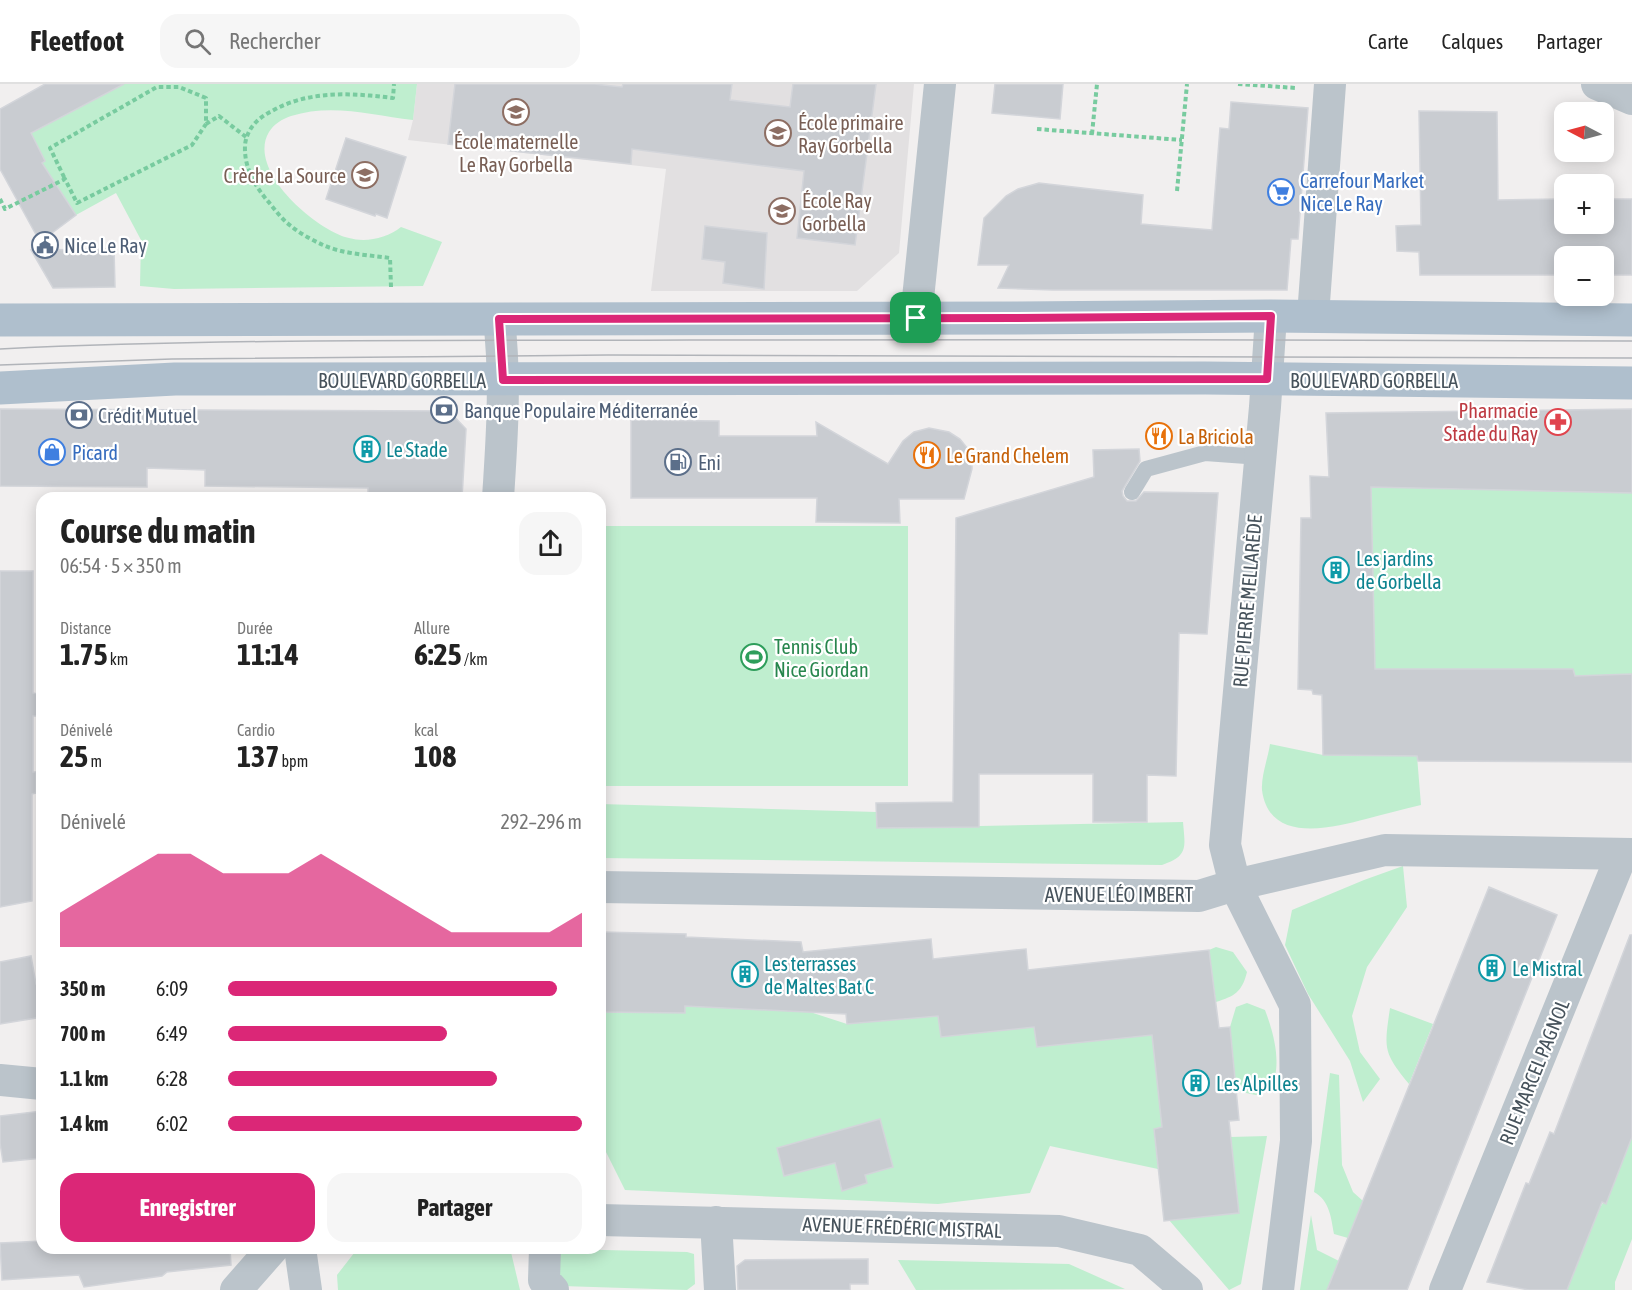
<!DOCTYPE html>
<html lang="fr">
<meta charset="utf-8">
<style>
:root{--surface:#fff;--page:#f6f6f6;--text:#222;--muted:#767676;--line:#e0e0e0;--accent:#db2777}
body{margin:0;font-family:"Asap Condensed",sans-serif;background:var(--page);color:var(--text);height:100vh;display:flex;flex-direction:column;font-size:22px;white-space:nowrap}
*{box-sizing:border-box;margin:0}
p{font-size:20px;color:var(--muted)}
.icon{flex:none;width:33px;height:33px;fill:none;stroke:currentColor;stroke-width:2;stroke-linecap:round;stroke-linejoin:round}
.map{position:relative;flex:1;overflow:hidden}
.sheet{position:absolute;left:36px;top:408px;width:570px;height:762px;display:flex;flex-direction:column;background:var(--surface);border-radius:18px;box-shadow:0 3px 15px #0003}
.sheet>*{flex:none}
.needle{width:39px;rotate:276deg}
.fabs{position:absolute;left:1554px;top:18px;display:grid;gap:12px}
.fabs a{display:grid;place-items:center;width:60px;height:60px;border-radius:12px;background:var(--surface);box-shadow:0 3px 15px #0003;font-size:30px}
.pin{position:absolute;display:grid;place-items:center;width:51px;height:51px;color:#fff;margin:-26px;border-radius:12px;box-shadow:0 3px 9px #0006}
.round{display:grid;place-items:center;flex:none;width:63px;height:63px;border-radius:18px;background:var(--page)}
.head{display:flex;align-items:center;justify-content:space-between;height:102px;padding:0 24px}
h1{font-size:33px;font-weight:700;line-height:45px}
.figures{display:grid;grid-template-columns:repeat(3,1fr);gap:9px;height:102px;padding:6px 24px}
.figures div{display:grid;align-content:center}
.figures b{font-size:30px;font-weight:700}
.figures small{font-size:16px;font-weight:400}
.figures p{font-size:16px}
.chart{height:168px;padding:12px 24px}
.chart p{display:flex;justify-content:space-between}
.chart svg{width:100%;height:108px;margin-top:6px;fill:var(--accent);opacity:.7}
.primary-button{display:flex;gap:12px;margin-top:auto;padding:12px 24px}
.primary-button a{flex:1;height:69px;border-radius:18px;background:var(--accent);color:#fff;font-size:24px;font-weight:700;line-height:69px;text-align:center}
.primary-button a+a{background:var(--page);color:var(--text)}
ul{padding:0 24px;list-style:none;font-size:20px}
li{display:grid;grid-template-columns:96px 72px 1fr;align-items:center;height:45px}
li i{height:15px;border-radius:8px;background:var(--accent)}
header{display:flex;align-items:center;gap:36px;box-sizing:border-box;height:84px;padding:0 30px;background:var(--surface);border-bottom:2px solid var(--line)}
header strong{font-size:28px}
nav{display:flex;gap:33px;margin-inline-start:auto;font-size:21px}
.search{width:420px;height:54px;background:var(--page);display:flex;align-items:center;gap:15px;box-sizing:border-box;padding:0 21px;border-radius:18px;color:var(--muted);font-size:22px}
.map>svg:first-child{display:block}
</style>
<header>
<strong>Fleetfoot</strong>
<div class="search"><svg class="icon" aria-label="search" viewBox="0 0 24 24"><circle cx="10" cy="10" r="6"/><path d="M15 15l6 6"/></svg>Rechercher</div>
<nav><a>Carte</a><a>Calques</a><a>Partager</a></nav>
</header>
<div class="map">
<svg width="1632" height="1206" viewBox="0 0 1632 1206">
<rect width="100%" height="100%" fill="#f1efef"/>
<path fill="#e2e0e1" d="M417 0H914L899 169 857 207H651L666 85 408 56 413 36Z"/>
<path fill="#bfeecf" d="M124 0H417L413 36C372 31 331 19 291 32 282 35 274 40 269 48 246 86 316 146 349 154 366 159 387 154 401 143L442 158 423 202 174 205 140 202 141 156 116 109 76 131 68 119 31 85 45 77 39 65 24 53Z
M1371 403 1632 409V590L1575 592 1573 585H1360L1374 575Z
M600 442H908V702H600Z
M1270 660 1323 671 1417 672 1421 721C1403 725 1385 730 1366 735 1331 744 1269 760 1262 706 1261 692 1268 674 1270 660Z
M600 720 877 728 879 744 1183 738C1185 763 1189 772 1162 781L600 774Z
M1403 782 1407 823 1367 883 1352 932 1360 968 1380 995 1363 1018 1350 977 1308 910 1285 861 1292 826 1364 796Z
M1216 863 1233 868 1247 888C1242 908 1235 912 1216 918L1209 866Z
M1247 919 1265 926C1274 950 1283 982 1270 1006L1256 1011 1236 1007 1230 943 1236 923Z
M685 922 810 928 847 940 938 932 941 953 1034 943 1037 963 1152 951 1162 1043 1154 1045 1158 1085 1050 1062 1030 1109 938 1120 625 1106 600 1056V928L684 929Z
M1390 924 1433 940 1409 1000C1383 968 1384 965 1390 924Z
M1330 989 1339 991 1342 1081 1353 1108 1363 1117 1348 1154 1334 1150C1331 1134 1330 1117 1314 1108Z
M1267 1052 1241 1200 1229 1206 1169 1136 1230 1053Z
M1632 1053V1155L1615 1198V1206H1567L1598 1127 1612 1104Z
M1311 1131 1317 1166 1339 1177 1327 1206H1300Z
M358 1164H510L520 1206H338L337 1191Z
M563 1165 687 1168 694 1170 695 1200 687 1206 562 1202 555 1194 556 1169Z
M898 1176 1069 1180 1125 1205 916 1206Z"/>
<path fill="#c9ccd1" stroke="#d3d5da" stroke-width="1.5" d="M45 0H124L31 49 45 77 42 79 76 131 40 158 0 85V25Z
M455 0H594L622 3 623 0H732L730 16 790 23 793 0H876L855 161 797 154 804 87 632 65 631 80 448 60Z
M995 0H1063L1060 35 992 29Z
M1231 18 1308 24 1298 155H1291L1287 206H1053L998 204 1009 181H978L984 134 1006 112 1018 105 1039 99 1143 111 1141 140 1212 146 1220 44 1229 45Z
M1419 27 1497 28 1498 116 1564 115V140H1604V115H1632V191H1604V172H1564V191H1420L1419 168 1397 167 1396 142 1421 141Z
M346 54 406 73 387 134 376 130 375 132 326 115Z
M705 142 767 149 764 205 723 199 725 178 702 175Z
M114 165 115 203 53 204 31 166Z
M0 325 449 327 466 345 462 414H400V411L368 410V404L205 402V386L147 384V403L0 402Z
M1632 325V409L1371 403 1375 585H1573L1575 592 1632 590V678L1418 677 1417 672 1323 671 1322 611 1313 610 1312 606 1298 605 1301 434H1311L1310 392 1329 393 1326 329Z
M631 336 719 337V352H817L816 338 888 380 903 357 914 348 929 344 949 348 960 355 968 365 972 377V385L964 415H899L900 439 816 438 817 414H631Z
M1139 365 1140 377 1122 407 1123 412 1127 417H1136L1144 408 1218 409 1207 550 1179 549 1176 692 1147 691V738H1093V690H979V743L877 744 876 719 953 718 956 434 1094 393 1093 366Z
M0 487H33V609L38 610 37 632H33V688H36V709L32 710V817L0 823Z
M1489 803 1557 831 1407 1206H1327Z
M600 848 686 850V853L801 858 803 868 931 855 933 875 1026 865 1028 886 1209 866 1219 944 1230 943 1239 1036 1229 1037 1239 1129 1164 1137 1154 1045 1162 1043 1152 951 1037 963 1034 943 941 953 938 932 847 940 846 930 685 922V929L600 928Z
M1630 851H1632V1053L1606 1120 1602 1118 1567 1206H1529L1487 1198 1526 1099 1529 1100 1550 1048 1554 1050Z
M31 872 36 900 42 899V933L0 940V878Z
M42 1027V1074L3 1078 0 1059V1032Z
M880 1035 893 1083 865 1091 867 1099 842 1107 835 1079 784 1092 777 1064Z
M42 1157V1164H230L231 1181 167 1188 162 1192 84 1203 79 1191 2 1196 0 1159Z
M868 1175V1200H850V1206H738L737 1182 745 1176Z"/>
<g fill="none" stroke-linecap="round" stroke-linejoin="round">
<path stroke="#78cb9f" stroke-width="4" stroke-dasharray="4.5 3" stroke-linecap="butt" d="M1238 0 1296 4
M206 40 219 32 246 53
M1037 45 1182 56
M1092 50 1097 0
M1177 107 1187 0
M0 115 5 125 65 95 77 119 192 61 206 40V14L179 3H157L50 64 65 95
M391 203 390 174C368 171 343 170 323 161 312 156 299 149 291 142 281 135 274 124 266 115 253 99 244 82 245 61 247 44 258 34 272 27 309 6 352 9 393 14L394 0"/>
<path stroke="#bbc4cb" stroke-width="16" d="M1132 408 1146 385 1205 369 1260 373"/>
<path stroke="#bbc4cb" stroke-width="32" d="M1597 0 1632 15
M1271 232 1265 323 1225 761 1235 801 1295 921 1296 1057 1278 1206
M1313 232 1330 0
M916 234 940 0
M498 414C502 354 506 295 499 235
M600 803 1199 812 1235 801 1385 766 1632 770
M0 996 42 1000
M600 1136 1059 1147 1140 1166 1187 1206
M716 1138 720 1206
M300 1164 306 1206
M545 1164 544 1196 553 1206
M236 1206 273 1164
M1445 1206 1622 770"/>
<path stroke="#afbfcd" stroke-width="33" d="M0 236 1018 234 1271 232 1632 236
M0 304 175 295 1205 294 1632 299"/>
<path stroke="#b1b4b9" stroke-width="1.5" d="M0 265C229 254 459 257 689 256 1003 256 1318 255 1632 257
M0 281 172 275 608 271 1632 274"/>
</g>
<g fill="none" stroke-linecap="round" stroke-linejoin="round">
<defs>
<path id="route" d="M1271 232 1267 295 503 296 499 235 1018 234Z"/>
</defs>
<use href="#route" stroke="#fff" stroke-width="12"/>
<use href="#route" stroke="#db2777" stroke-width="8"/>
</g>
<defs>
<symbol id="school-ring" viewBox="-11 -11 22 22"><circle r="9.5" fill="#fff" stroke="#8d6e63" stroke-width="1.5"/><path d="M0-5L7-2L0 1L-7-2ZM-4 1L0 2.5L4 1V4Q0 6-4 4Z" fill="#8d6e63"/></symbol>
<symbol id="supermarket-ring" viewBox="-11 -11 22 22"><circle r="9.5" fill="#fff" stroke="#3f7fe0" stroke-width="1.5"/><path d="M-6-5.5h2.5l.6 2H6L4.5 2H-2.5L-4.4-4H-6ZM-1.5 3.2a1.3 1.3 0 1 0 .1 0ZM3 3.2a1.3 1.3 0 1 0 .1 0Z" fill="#3f7fe0"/></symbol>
<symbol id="civic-ring" viewBox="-11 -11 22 22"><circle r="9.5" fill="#fff" stroke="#5c6f8a" stroke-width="1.5"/><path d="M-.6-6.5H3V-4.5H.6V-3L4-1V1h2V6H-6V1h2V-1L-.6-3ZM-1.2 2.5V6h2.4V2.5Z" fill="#5c6f8a"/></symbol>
<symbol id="bank-ring" viewBox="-11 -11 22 22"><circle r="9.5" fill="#fff" stroke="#5c6f8a" stroke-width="1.5"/><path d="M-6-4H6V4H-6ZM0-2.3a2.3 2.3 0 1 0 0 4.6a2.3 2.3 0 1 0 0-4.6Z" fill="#5c6f8a"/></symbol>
<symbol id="pharmacy-ring" viewBox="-11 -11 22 22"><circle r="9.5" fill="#fff" stroke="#e0444e" stroke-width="1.5"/><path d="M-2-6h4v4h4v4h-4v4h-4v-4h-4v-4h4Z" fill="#e0444e"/></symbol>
<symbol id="restaurant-ring" viewBox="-11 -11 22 22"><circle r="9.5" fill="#fff" stroke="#e8710a" stroke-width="1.5"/><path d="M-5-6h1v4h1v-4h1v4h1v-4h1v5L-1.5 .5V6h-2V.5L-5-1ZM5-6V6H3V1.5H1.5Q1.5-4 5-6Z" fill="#e8710a"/></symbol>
<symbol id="building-ring" viewBox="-11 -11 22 22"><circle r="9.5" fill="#fff" stroke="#0f9aa8" stroke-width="1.5"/><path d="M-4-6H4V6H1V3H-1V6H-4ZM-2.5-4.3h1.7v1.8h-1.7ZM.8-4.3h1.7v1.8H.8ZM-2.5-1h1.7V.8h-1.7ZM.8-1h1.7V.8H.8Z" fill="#0f9aa8"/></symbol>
<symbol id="shop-ring" viewBox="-11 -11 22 22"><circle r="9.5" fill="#fff" stroke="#3f7fe0" stroke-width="1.5"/><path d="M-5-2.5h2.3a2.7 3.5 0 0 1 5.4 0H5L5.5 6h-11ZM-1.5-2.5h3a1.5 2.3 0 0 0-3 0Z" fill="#3f7fe0"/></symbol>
<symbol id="fuel-ring" viewBox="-11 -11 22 22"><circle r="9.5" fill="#fff" stroke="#5c6f8a" stroke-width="1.5"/><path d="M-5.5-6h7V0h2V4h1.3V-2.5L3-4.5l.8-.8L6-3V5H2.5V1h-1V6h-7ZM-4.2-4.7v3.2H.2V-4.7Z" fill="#5c6f8a"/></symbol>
<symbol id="stadium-ring" viewBox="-11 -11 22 22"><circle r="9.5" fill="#fff" stroke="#2e9e5b" stroke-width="1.5"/><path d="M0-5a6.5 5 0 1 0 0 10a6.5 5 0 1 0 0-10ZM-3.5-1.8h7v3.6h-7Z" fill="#2e9e5b"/></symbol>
</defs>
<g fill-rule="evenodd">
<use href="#school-ring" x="501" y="13" width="30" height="30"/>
<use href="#school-ring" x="763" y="34" width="30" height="30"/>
<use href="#school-ring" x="350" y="76" width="30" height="30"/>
<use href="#supermarket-ring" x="1266" y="93" width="30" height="30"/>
<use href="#school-ring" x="767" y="112" width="30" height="30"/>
<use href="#civic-ring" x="30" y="146" width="30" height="30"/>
<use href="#bank-ring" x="429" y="311" width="30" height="30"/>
<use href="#bank-ring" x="64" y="316" width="30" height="30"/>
<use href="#pharmacy-ring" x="1543" y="323" width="30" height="30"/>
<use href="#restaurant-ring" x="1144" y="337" width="30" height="30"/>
<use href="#building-ring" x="352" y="350" width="30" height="30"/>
<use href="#shop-ring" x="37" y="353" width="30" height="30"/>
<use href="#restaurant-ring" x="912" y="356" width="30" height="30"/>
<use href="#fuel-ring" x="663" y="363" width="30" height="30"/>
<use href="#building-ring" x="1321" y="471" width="30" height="30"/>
<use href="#stadium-ring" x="739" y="558" width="30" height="30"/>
<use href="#building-ring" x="1477" y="869" width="30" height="30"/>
<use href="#building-ring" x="730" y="875" width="30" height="30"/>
<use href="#building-ring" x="1181" y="984" width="30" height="30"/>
</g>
<g text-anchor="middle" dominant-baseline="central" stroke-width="4.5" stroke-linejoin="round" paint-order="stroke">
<g font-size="20" fill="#785e54" stroke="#fff" text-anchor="start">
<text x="798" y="38">École primaire<tspan x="798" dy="23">Ray Gorbella</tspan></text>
<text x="516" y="57" text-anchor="middle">École maternelle<tspan x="516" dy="23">Le Ray Gorbella</tspan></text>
<text x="346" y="91" text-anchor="end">Crèche La Source</text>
<text x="802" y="116">École Ray<tspan x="802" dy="23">Gorbella</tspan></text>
</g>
<g font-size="20" fill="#366cbe" stroke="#fff" text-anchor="start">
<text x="1300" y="96">Carrefour Market<tspan x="1300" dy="23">Nice Le Ray</tspan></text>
<text x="72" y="368">Picard</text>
</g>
<g font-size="20" fill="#4e5e75" stroke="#fff" text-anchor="start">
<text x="64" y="161">Nice Le Ray</text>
<text x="464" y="326">Banque Populaire Méditerranée</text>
<text x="98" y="331">Crédit Mutuel</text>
<text x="698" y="378">Eni</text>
</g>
<g font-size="20" fill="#47535c" stroke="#fff">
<text x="402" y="296">BOULEVARD GORBELLA</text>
<text x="1374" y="296">BOULEVARD GORBELLA</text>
<text transform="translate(1247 517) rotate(-85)">RUE PIERRE MELLARÈDE</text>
<text x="1119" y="810">AVENUE LÉO IMBERT</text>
<text transform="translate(1534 988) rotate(-68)">RUE MARCEL PAGNOL</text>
<text transform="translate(902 1143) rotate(2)">AVENUE FRÉDÉRIC MISTRAL</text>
</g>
<g font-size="20" fill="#be3a42" stroke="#fff" text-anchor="end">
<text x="1538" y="326">Pharmacie<tspan x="1538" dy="23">Stade du Ray</tspan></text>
</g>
<g font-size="20" fill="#c56008" stroke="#fff" text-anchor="start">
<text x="1178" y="352">La Briciola</text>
<text x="946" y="371">Le Grand Chelem</text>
</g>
<g font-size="20" fill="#0d838f" stroke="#fff" text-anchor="start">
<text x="386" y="365">Le Stade</text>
<text x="1356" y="474">Les jardins<tspan x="1356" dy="23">de Gorbella</tspan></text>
<text x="764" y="879">Les terrasses<tspan x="764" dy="23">de Maltes Bat C</tspan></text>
<text x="1512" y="884">Le Mistral</text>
<text x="1216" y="999">Les Alpilles</text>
</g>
<g font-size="20" fill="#27864d" stroke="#fff" text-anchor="start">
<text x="774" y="562">Tennis Club<tspan x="774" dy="23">Nice Giordan</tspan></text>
</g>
</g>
</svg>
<div class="fabs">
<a><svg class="needle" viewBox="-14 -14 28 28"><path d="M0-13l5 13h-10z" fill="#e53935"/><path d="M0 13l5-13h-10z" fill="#767676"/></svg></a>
<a>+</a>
<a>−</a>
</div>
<div class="pin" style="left:916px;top:234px;background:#1e9e55"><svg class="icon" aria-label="arrive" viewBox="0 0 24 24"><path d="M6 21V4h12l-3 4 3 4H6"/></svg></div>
<section class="sheet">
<div class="head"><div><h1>Course du matin</h1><p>06:54 · 5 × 350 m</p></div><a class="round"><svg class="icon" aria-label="share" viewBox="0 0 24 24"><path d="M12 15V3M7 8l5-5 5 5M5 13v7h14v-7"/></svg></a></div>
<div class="figures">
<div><p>Distance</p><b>1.75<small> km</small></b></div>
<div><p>Durée</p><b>11:14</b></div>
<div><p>Allure</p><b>6:25<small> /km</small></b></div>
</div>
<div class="figures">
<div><p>Dénivelé</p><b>25<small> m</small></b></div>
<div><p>Cardio</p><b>137<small> bpm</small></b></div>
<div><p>kcal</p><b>108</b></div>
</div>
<div class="chart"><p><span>Dénivelé</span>292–296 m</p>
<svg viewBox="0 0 160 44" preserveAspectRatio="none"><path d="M0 44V30L10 22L20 14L30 6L40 6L50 14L60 14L70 14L80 6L90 14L100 22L110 30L120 38L130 38L140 38L150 38L160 30V44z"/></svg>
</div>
<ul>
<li><b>350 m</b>6:09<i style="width:93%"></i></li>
<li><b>700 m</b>6:49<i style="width:62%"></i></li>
<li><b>1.1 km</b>6:28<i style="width:76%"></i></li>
<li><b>1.4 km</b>6:02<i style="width:100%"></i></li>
</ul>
<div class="primary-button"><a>Enregistrer</a><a>Partager</a></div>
</section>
</div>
